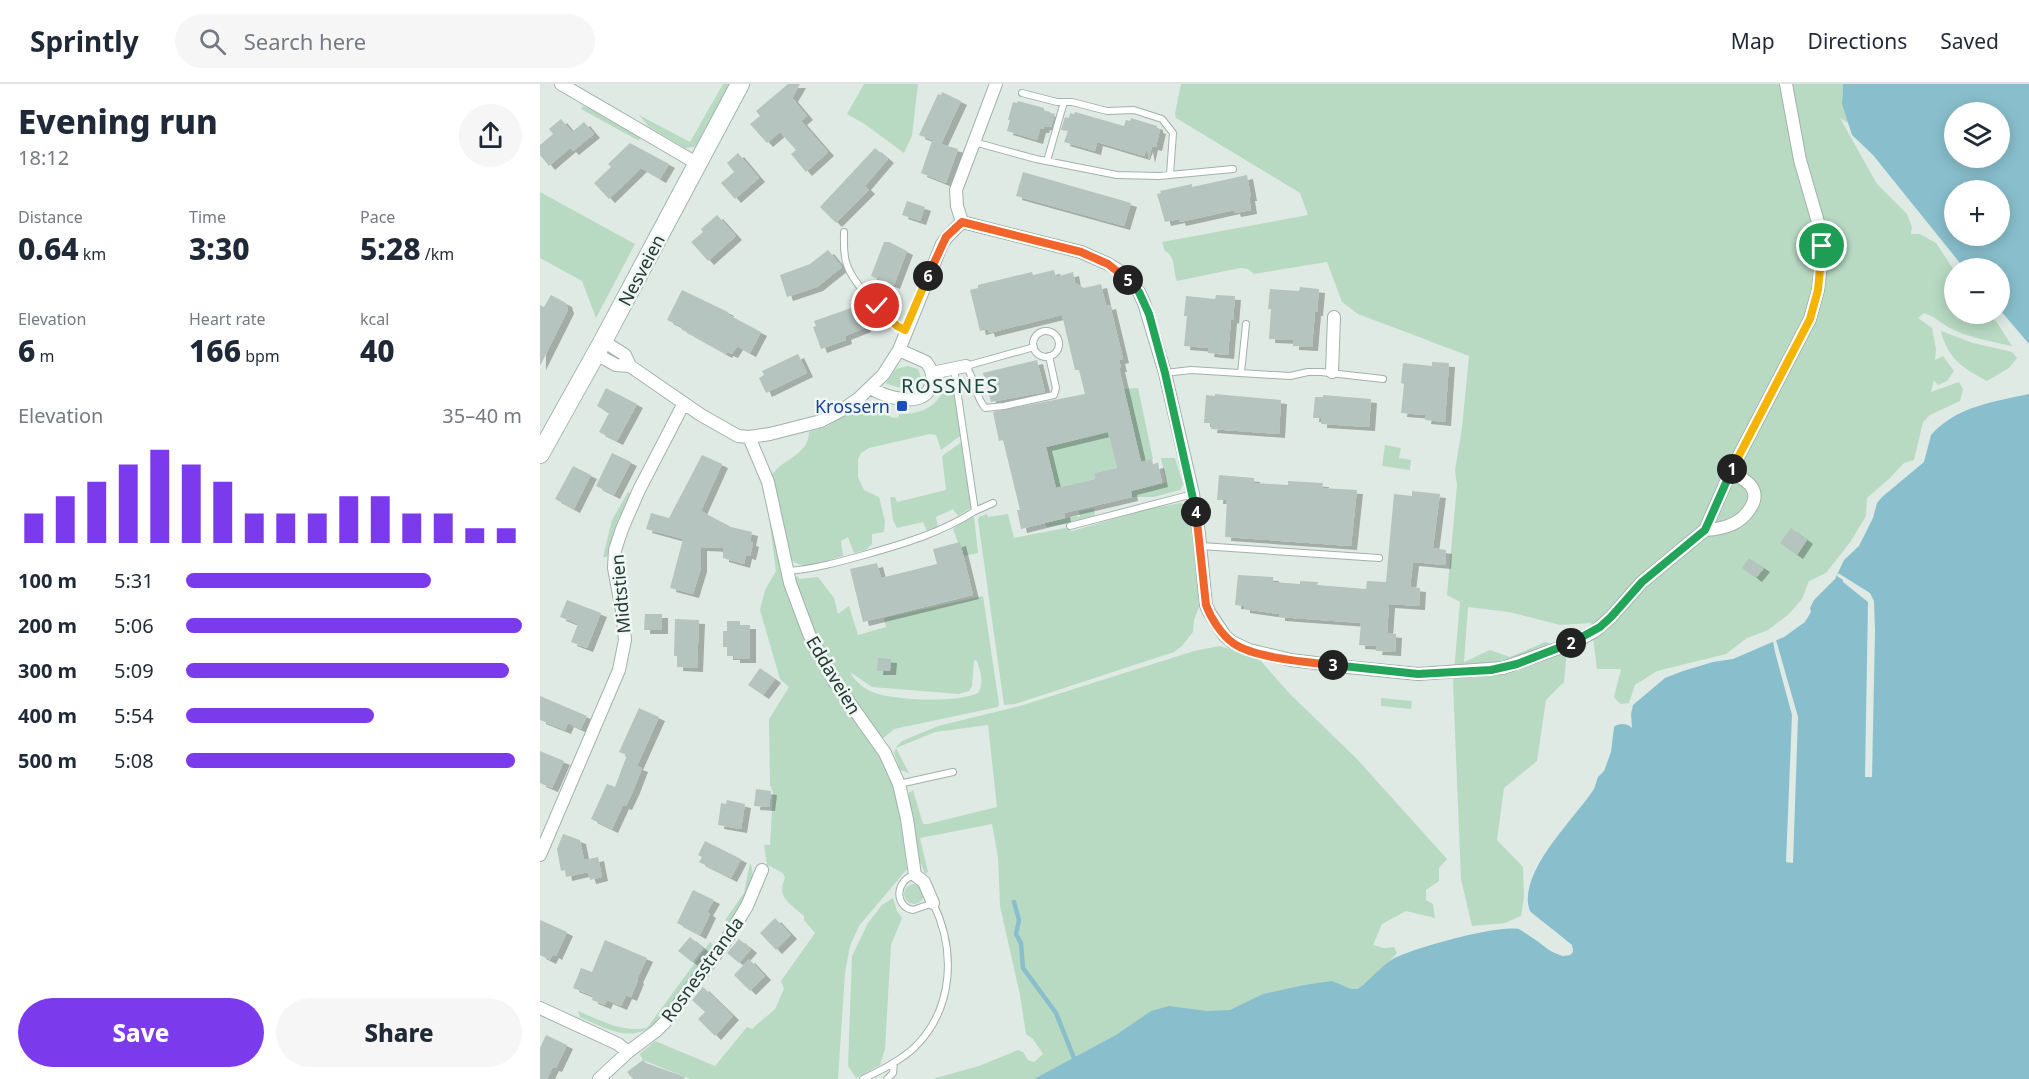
<!DOCTYPE html>
<meta charset="utf-8">
<style>
:root{--surface:#fff;--page:#f6f6f7;--text:#1f2937;--muted:#747a83;--line:#e0e1e3;--accent:#7c3aed}
body{margin:0;font-family:"Noto Sans",sans-serif;background:var(--page);color:var(--text);height:100vh;display:flex;flex-direction:column;font-size:22px;white-space:nowrap}
*{box-sizing:border-box;margin:0}
p{font-size:20px;color:var(--muted)}
.icon{flex:none;width:33px;height:33px;fill:none;stroke:currentColor;stroke-width:2;stroke-linecap:round;stroke-linejoin:round}
.map{position:relative;flex:1;overflow:hidden}
.sheet{display:flex;flex-direction:column;background:var(--surface);width:540px}
.sheet>*{flex:none}
.buttons{position:absolute;left:1404px;top:18px;display:grid;gap:12px}
.buttons a{display:grid;place-items:center;width:66px;height:66px;border-radius:50%;background:var(--surface);box-shadow:0 3px 15px #0003;font-size:30px}
.pin{position:absolute;display:grid;place-items:center;width:51px;height:51px;color:#fff;margin:-26px;border:3px solid #fff;border-radius:50%;box-shadow:0 2px 6px #0007}
.km{position:absolute;width:30px;height:30px;margin:-15px;border-radius:50%;background:#222;color:#fff;font-size:16px;line-height:30px;text-align:center}
.round{display:grid;place-items:center;flex:none;width:63px;height:63px;border-radius:32px;background:var(--page)}
.headline{display:flex;align-items:center;justify-content:space-between;height:102px;padding:0 18px}
h1{font-size:33px;font-weight:800;line-height:45px}
.figures{display:grid;grid-template-columns:repeat(3,1fr);gap:9px;height:102px;padding:6px 18px}
.figures div{display:grid;align-content:center}
.figures b{font-size:30px;font-weight:800}
.figures small{font-size:16px;font-weight:400}
.figures p{font-size:16px}
.chart{height:168px;padding:12px 18px}
.chart p{display:flex;justify-content:space-between}
.chart svg{width:100%;height:108px;margin-top:6px;stroke:var(--accent);stroke-width:6}
.action{display:flex;gap:12px;margin-top:auto;padding:12px 18px}
.action a{flex:1;height:69px;border-radius:36px;background:var(--accent);color:#fff;font-size:24px;font-weight:800;line-height:69px;text-align:center}
.action a+a{background:var(--page);color:var(--text)}
ul{padding:0 18px;list-style:none;font-size:20px}
li{display:grid;grid-template-columns:96px 72px 1fr;align-items:center;height:45px}
li i{height:15px;border-radius:8px;background:var(--accent)}
header{display:flex;align-items:center;gap:36px;box-sizing:border-box;height:84px;padding:0 30px;background:var(--surface);border-bottom:2px solid var(--line)}
header strong{font-size:28px}
nav{display:flex;gap:33px;margin-inline-start:auto;font-size:21px}
.search{width:420px;height:54px;background:var(--page);display:flex;align-items:center;gap:15px;box-sizing:border-box;padding:0 21px;border-radius:33px;color:var(--muted);font-size:22px}
main{display:flex;flex:1;min-height:0}
.map>svg:first-child{display:block}
</style>
<header>
<strong>Sprintly</strong>
<div class="search"><svg class="icon" aria-label="search" viewBox="0 0 24 24"><circle cx="10" cy="10" r="6"/><path d="M15 15l6 6"/></svg>Search here</div>
<nav><a>Map</a><a>Directions</a><a>Saved</a></nav>
</header>
<main>
<section class="sheet">
<div class="headline"><div><h1>Evening run</h1><p>18:12</p></div><a class="round"><svg class="icon" aria-label="share" viewBox="0 0 24 24"><path d="M12 15V3M7 8l5-5 5 5M5 13v7h14v-7"/></svg></a></div>
<div class="figures">
<div><p>Distance</p><b>0.64<small> km</small></b></div>
<div><p>Time</p><b>3:30</b></div>
<div><p>Pace</p><b>5:28<small> /km</small></b></div>
</div>
<div class="figures">
<div><p>Elevation</p><b>6<small> m</small></b></div>
<div><p>Heart rate</p><b>166<small> bpm</small></b></div>
<div><p>kcal</p><b>40</b></div>
</div>
<div class="chart"><p><span>Elevation</span>35–40 m</p>
<svg viewBox="0 0 160 44" preserveAspectRatio="none"><path d="M5 44V32M15 44V25M25 44V19M35 44V12M45 44V6M55 44V12M65 44V19M75 44V32M85 44V32M95 44V32M105 44V25M115 44V25M125 44V32M135 44V32M145 44V38M155 44V38"/></svg>
</div>
<ul>
<li><b>100 m</b>5:31<i style="width:73%"></i></li>
<li><b>200 m</b>5:06<i style="width:100%"></i></li>
<li><b>300 m</b>5:09<i style="width:96%"></i></li>
<li><b>400 m</b>5:54<i style="width:56%"></i></li>
<li><b>500 m</b>5:08<i style="width:98%"></i></li>
</ul>
<div class="action"><a>Save</a><a>Share</a></div>
</section>
<div class="map">
<svg width="1489" height="995" viewBox="0 0 1489 995">
<defs>
<filter id="shadow"><feDropShadow dx="6" dy="4" stdDeviation="0" flood-color="#0004"/></filter>
</defs>
<rect width="100%" height="100%" fill="#dfeae5"/>
<path fill="#b8dac3" fill-rule="evenodd" d="M183 0H190L155 63 145 64 109 43 99 31 150 58Z
M324 0H378L372 52 364 69 326 41 307 30Z
M641 0H1303L1302 13 1308 39 1300 34 1337 100 1367 130 1372 143 1371 150H1380L1396 159 1414 186V230H1447L1448 233 1456 237 1472 262C1453 258 1426 253 1408 243 1400 238 1393 232 1384 229L1378 234 1392 244 1396 265 1395 276 1403 272 1414 287 1407 297 1398 301 1394 296 1391 308 1419 298 1423 305 1420 317 1390 331 1383 338 1374 376 1364 379 1350 394 1327 414 1326 432 1311 457 1286 489 1269 497 1262 515 1249 530 1228 546 1207 554 1186 570 1117 587 1095 601 1089 619 1080 620 1074 613 1081 585H1057L1051 539 1020 541 969 528 928 523 924 578 950 566 970 573 1005 558 1027 565 1024 598 1006 616 997 677 964 704 957 756 983 783 984 813 981 832 965 839 932 842 921 795 913 600 920 518 907 511 917 401 915 386 922 344 929 272 818 230 802 218 787 178 714 190 708 185 700 184 637 197C632 186 637 173 625 167L622 158 768 131 760 109 636 34 635 30Z
M43 22 54 26 100 53 99 57 41 25Z
M0 108 95 160 56 234 42 197 0 174Z
M1401 247 1433 259 1472 268 1477 274 1469 284 1447 297C1424 285 1407 274 1401 247Z
M367 282 378 285 382 296 381 301 368 306 347 300 346 299 356 285Z
M407 297H413L421 347 420 352 401 366 396 351 390 350 329 364 321 369 318 375V393L324 406 339 413 345 437 344 448 332 450V460L326 466 314 469 308 453 301 457 303 472C286 476 263 489 249 474L232 391C243 374 269 371 269 348L288 342 324 320 351 329 350 333 358 334 359 330C382 331 401 321 407 297Z
M598 304 613 375 601 378 584 305Z
M567 343 577 384 554 389 555 395 516 404 506 363 547 353Z
M423 357 432 423 418 432 413 425 396 433 398 443 387 447 383 438 357 444 353 436 350 413H355L357 418 406 406 402 372Z
M845 361 861 364 859 374 871 376 870 386 842 382Z
M621 374H635L643 400 640 406 614 413H592L591 407 626 398Z
M88 408 92 410 77 438 67 473H63L72 436Z
M641 419 649 424 656 462 659 523 654 536 653 548 642 562 634 568 475 620 464 621 438 436 439 433 447 430 448 433 468 430 474 454 525 444 532 447 608 425Z
M554 424 555 431 526 440 507 443 505 439 536 432 540 433 539 427Z
M228 426 253 522 336 662 356 703 367 785 319 842 310 862 305 889 298 995H150L103 976 100 970 115 957 175 982 207 943 212 945 235 925 244 905 241 897 275 849 264 836V832C250 819 236 814 245 794L243 789 227 781 224 761H230L233 708 230 701 229 635 249 603 240 595 220 526 225 506 236 487Z
M434 433 438 469 423 472 413 445 428 434Z
M258 492 259 495 278 493 294 514 298 530 309 522 318 551 346 543 344 534 443 512 459 620 458 623 354 645 341 656 302 602 274 553 254 494ZM434 576 437 577C441 589 444 599 438 609 417 619 351 617 330 607 323 604 313 595 310 588L332 603 419 610 429 607 432 602Z
M680 562 718 574 750 610 817 675 907 775 899 784V797L886 806V816L893 820 895 834 866 827 842 840 833 861 844 864 854 863 857 869 849 878C860 871 873 868 885 864 916 855 946 846 979 845L810 995H392L439 982 478 966 483 968 488 976 494 978 503 970 493 955 486 950 480 911 460 822 458 773 452 740 380 754 388 788 385 790 377 770 367 715 369 709 373 706 383 740H388L457 723 448 641 395 648 356 664 369 689 360 686 354 669 357 662 362 657 398 642 480 622 654 567Z
M841 614 872 617 871 625 841 622Z
M210 779C219 797 201 821 193 837L189 838 185 836 204 809Z
M364 810a10 10 0 1 1 20 0a10 10 0 1 1-20 0Z
M353 814 357 827 362 834 351 861 345 965 340 981 316 994 308 982 312 872 328 839 342 821Z
M170 858 175 862 168 872 113 941C89 960 64 943 40 933L38 927C60 936 83 949 107 944Z"/>
<path fill="#89bfcd" fill-rule="evenodd" d="M1303 0H1489V260L1460 226V184H1424L1333 71 1312 51 1302 20ZM1414 28H1460V74H1414ZM1414 106H1460V152H1414Z
M1489 310V995H494L576 951 611 927 629 922 667 927 690 926 723 910 764 901 792 897 811 905H818C830 896 840 883 853 875 870 865 965 838 982 846 999 854 1009 874 1030 871L1033 865C1027 854 1000 837 989 826 979 786 1033 737 1054 705L1058 693 1064 687 1071 668 1074 643C1080 638 1088 640 1092 644L1091 630 1093 621 1125 594 1143 587 1173 578 1193 575 1244 553 1265 538 1271 528 1270 524 1274 516 1295 495 1304 476 1319 462 1333 434 1337 419 1342 413 1384 378 1391 351C1417 322 1453 318 1489 310Z"/>
<path fill="#dfeae5" d="M1298 489 1330 509 1334 517 1335 547 1332 693H1325L1328 518 1303 498V496L1297 492Z
M1236 556 1258 633 1253 779 1246 778 1252 631 1235 568 1233 557Z
M988 820 990 828 1032 861 1033 868 1030 871 1022 872 1014 868 979 845 980 842 984 843 1004 859 1023 869H1026L1030 866 1028 861 988 830 986 826Z"/>
<g fill="none" stroke-linecap="round" stroke-linejoin="round">
<path stroke="#89bfcd" stroke-width="4.5" d="M474 818 479 836 476 850 481 859 483 884 516 929 534 974"/>
</g>
<path fill="#b5c4be" fill-rule="evenodd" filter="url(#shadow)" d="M248 0H260L252 14 267 32 261 37 288 68 266 88 251 70 256 66 240 48 227 59 210 40 220 32 216 27Z
M402 8 421 17 401 60 418 65 406 99 381 89 392 57 397 58 379 51 398 10 401 11Z
M478 17 504 24V27L515 30 511 43 504 42 503 45H500L497 56 467 47 470 36H468L473 18 477 19Z
M535 28 584 42 586 36 590 37 591 34 617 42V45L620 46 616 63 612 62 609 75 607 64 604 72 557 58 555 67 524 58 528 47 521 46 525 33 529 34 530 29 534 30Z
M21 35 32 48 44 38 54 50 33 67 30 64 9 82 0 71V61L13 50 9 45Z
M90 59 129 80 120 95 101 84 69 115 54 99 71 83 68 80Z
M335 64 348 75 325 102 329 106 296 139 280 123Z
M198 69 219 94 195 115 181 99 194 88 187 79Z
M483 88 591 119 584 142 476 112Z
M707 91 711 113H709L711 126 695 129 694 126 640 138 639 135 625 138 617 110 621 109 620 107 652 100V103Z
M367 117 385 123 380 137 362 131Z
M177 131 196 152 168 177 151 158 163 148 161 145Z
M344 158H349L367 167 354 201 331 192Z
M288 166 302 183 277 203 247 213 240 191 270 180Z
M514 186 516 193 533 188 535 199 544 204 561 200 566 222 570 221 583 275 579 276 581 284H579L601 378 612 375 613 381 618 380 622 399 591 407 592 413 524 429 525 434 481 445 477 426H480L463 356 459 357 453 328 545 310 539 286H535L522 231 449 249 448 245 440 247 430 206 438 204V201L492 188 493 191ZM568 348 577 384 554 389 555 395 516 404 506 363Z
M760 203 779 205 777 228H775L772 263 753 262V256L729 255 731 225H728L730 205 759 207Z
M142 206 188 228 187 230 221 248 210 269 197 262 192 270 187 268 186 270 141 245 142 243 127 236Z
M11 211 26 219 28 226 0 282V221L4 223Z
M676 211 695 212 693 236 691 235 688 271 668 269 669 264 644 262 647 232H644L646 212 675 215Z
M317 222 325 244 305 252 306 256 281 265 273 243 276 242 274 237Z
M258 270 267 289 226 309 219 294 224 291 222 287Z
M497 276 505 308 451 318 443 289Z
M892 278 909 279 905 338 885 336 886 331 861 329 864 300 861 299 863 279 892 282Z
M66 304 97 320 77 357 59 348 69 329 57 322Z
M675 310 741 316 739 350 671 345 672 339H664L666 311 675 312Z
M783 311 831 315 829 343 781 340V334H773L775 313H783Z
M72 369 91 378 74 411 56 402Z
M162 371 182 380 161 427 191 443 212 448 210 458 213 459 210 472 206 471 204 480 183 474V464L161 463V484L153 510 130 504 143 455 106 445 111 429 129 434Z
M33 382 51 391 34 425 15 415Z
M679 391 714 394V399L748 401V397L783 399 782 404 817 406 811 462 685 453 687 416H677Z
M872 407 900 410 893 464 906 466 905 481 873 478 870 503 880 504 879 522 849 520 847 549 856 550 855 568 836 567 837 562 819 561 821 539 739 533V530L704 525V522L695 521 698 491 733 493V498L760 500V497L778 498 777 501 826 505 827 497 846 498 854 410 872 412Z
M1251 444 1267 456 1257 471 1240 459Z
M420 458 433 511 323 538 310 485 337 479 341 494 397 480 393 465Z
M1209 474 1224 484 1216 494 1202 484Z
M27 516 61 529 47 564 31 558 38 540 20 533Z
M105 530H122V546H104Z
M135 535 159 536 157 584 137 583V572H134Z
M187 537H200V541H210V575H194V572H187V563H183V547H187Z
M338 574 351 575 350 587H337Z
M220 584 235 595 223 611 208 601Z
M0 612 47 632 41 645 28 639 25 646 0 636Z
M99 624 119 633 97 682 102 684 94 705 86 722 83 721 72 745 51 735 67 700 75 703 87 671 79 668Z
M0 667 24 677 12 704 0 699Z
M216 705 231 707 229 723 214 722Z
M187 716 205 720 201 745 178 741 181 719 186 720Z
M23 750 40 756 44 776 58 773 62 793 50 796 48 788 26 793 25 786 21 787 17 765Z
M165 757 201 775 191 794 159 778 162 773 158 771Z
M153 806 174 816 167 828 170 830 160 851 137 839Z
M235 834 251 851 236 866 220 849Z
M0 836 27 848 16 872 13 870 10 876 0 871Z
M150 853 163 864 152 878 138 867Z
M199 855 211 865 199 879 187 869Z
M65 856 107 874 97 895 98 896 91 913 86 911 81 922 67 916 65 921 52 916 53 912 33 904 41 884 52 888Z
M209 875 225 892 210 907 194 891Z
M163 903 193 932 175 952 158 935 165 928 152 916Z
M6 951 27 961 16 984 13 983 7 995H0V964Z
M103 976 106 979 145 993 144 995H93L87 988Z"/>
<g fill="none" stroke-linecap="round" stroke-linejoin="round">
<defs>
<path id="service" d="M482 9 517 18H532L567 27 594 26 622 35 633 49 630 90
M434 58 496 75 577 91 619 92 693 85
M507 77 524 18
M304 148C304 159 303 171 307 181 313 199 348 238 365 246
M493 260a13 13 0 1 1 26 0a13 13 0 1 1-26 0Z
M494 263 426 282C435 295 435 312 445 324L464 322 514 311 516 304 509 272
M625 289 651 286 750 292 768 288H781L843 295
M701 289 706 240
M435 427 453 419
M530 442 653 410
M661 462 839 474
M248 487C274 485 299 478 324 471 363 460 401 449 435 427L414 285
M359 700 413 688
M323 995C341 986 360 977 375 963 414 924 416 866 393 819L373 826C353 822 356 795 375 791
M347 995 353 989 354 979"/>
<path id="minor" d="M21 0 158 80
M422 138 541 168 568 180 578 186 599 208 604 219 625 289 653 410 659 450 666 521 669 528 685 552 692 558 709 566 751 576 808 583 878 590 963 584 1033 559 1055 547 1071 533 1102 498 1165 446 1190 389 1270 235 1278 206 1281 181 1280 145 1260 76 1246 0
M422 138 417 122 416 106 456 0
M63 257 85 271 90 282
M56 270 76 281 90 282 161 331 198 352 209 353 230 350 281 337 302 326 318 315 343 291 359 266 402 160 407 153 422 138
M792 288 794 233
M392 289 426 282
M331 304C347 315 390 326 392 296 393 289 390 283 386 278L359 266
M209 353 228 398 250 499 269 550 294 597 345 669 359 700 367 735 375 791 384 798 393 819
M1165 446C1175 446 1189 443 1198 437 1203 434 1208 428 1211 423 1222 405 1205 394 1190 389
M0 771 79 586 85 556 82 527 74 484 75 466 82 445 99 406 144 319
M0 924 78 960 88 968
M59 995 88 968 116 947 125 938 185 858 207 822 222 786"/>
<path id="secondary" d="M0 370 63 257 200 0"/>
</defs>
<use href="#service" stroke="#a2b1ac" stroke-width="8"/>
<use href="#minor" stroke="#a2b1ac" stroke-width="14"/>
<use href="#secondary" stroke="#9fb5ae" stroke-width="20"/>
<use href="#service" stroke="#fff" stroke-width="6"/>
<use href="#minor" stroke="#fff" stroke-width="12"/>
<use href="#secondary" stroke="#fff" stroke-width="18"/>
</g>
<g fill="none" stroke-linecap="round" stroke-linejoin="round">
<defs>
<path id="split-1" d="M1192 385 1270 235 1278 206 1282 162"/>
<path id="split-2" d="M1031 559 1060 543 1071 533 1102 498 1165 446 1192 385"/>
<path id="split-3" d="M793 581 878 590 951 586 977 580 1031 559"/>
<path id="split-4" d="M656 428 666 521C671 535 682 551 693 559 714 574 767 578 793 581"/>
<path id="split-5" d="M588 196 599 208 609 230 625 289 656 428"/>
<path id="split-6" d="M388 192 406 153 422 138 541 168 568 180 588 196"/>
<path id="split-7" d="M337 222 357 242 365 246 388 192"/>
</defs>
<use href="#split-1" stroke="#fff" stroke-width="12"/>
<use href="#split-2" stroke="#fff" stroke-width="12"/>
<use href="#split-3" stroke="#fff" stroke-width="12"/>
<use href="#split-4" stroke="#fff" stroke-width="12"/>
<use href="#split-5" stroke="#fff" stroke-width="12"/>
<use href="#split-6" stroke="#fff" stroke-width="12"/>
<use href="#split-7" stroke="#fff" stroke-width="12"/>
<use href="#split-1" stroke="#f5b400" stroke-width="8"/>
<use href="#split-2" stroke="#22a559" stroke-width="8"/>
<use href="#split-3" stroke="#22a559" stroke-width="8"/>
<use href="#split-4" stroke="#f0652b" stroke-width="8"/>
<use href="#split-5" stroke="#22a559" stroke-width="8"/>
<use href="#split-6" stroke="#f0652b" stroke-width="8"/>
<use href="#split-7" stroke="#f5b400" stroke-width="8"/>
</g>
<rect fill="#1a4fb4" stroke="#eff6f3" stroke-width="2" x="356" y="316" width="12" height="12" rx="3"/>
<g text-anchor="middle" dominant-baseline="central" stroke-width="5" stroke-linejoin="round" paint-order="stroke">
<g font-size="18" fill="#213933" stroke="#eff6f3">
<text transform="translate(101 186) rotate(-62)">Nesveien</text>
<text transform="translate(80 510) rotate(-95)">Midtstien</text>
<text transform="translate(294 591) rotate(59)">Eddaveien</text>
<text transform="translate(162 885) rotate(-54)">Rosnesstranda</text>
</g>
<g font-size="18" fill="#164399" stroke="#eff6f3" text-anchor="end">
<text x="350" y="322">Krossern</text>
</g>
<g font-size="20" letter-spacing="1.5" fill="#1e4941" stroke="#eff6f3">
<text x="410" y="301">ROSSNES</text>
</g>
</g>
</svg>
<div class="buttons">
<a><svg class="icon" aria-label="layers" viewBox="0 0 24 24"><path d="M12 4l9 5-9 5-9-5zM3 14l9 5 9-5"/></svg></a>
<a>+</a>
<a>−</a>
</div>
<div class="pin" style="left:1282px;top:162px;background:#1e9e55"><svg class="icon" aria-label="arrive" viewBox="0 0 24 24"><path d="M6 21V4h12l-3 4 3 4H6"/></svg></div>
<div class="pin" style="left:337px;top:222px;background:#d93025"><svg class="icon" aria-label="check" viewBox="0 0 24 24"><path d="M5 12l5 5 9-10"/></svg></div>
<b class="km" style="left:1192px;top:385px">1</b>
<b class="km" style="left:1031px;top:559px">2</b>
<b class="km" style="left:793px;top:581px">3</b>
<b class="km" style="left:656px;top:428px">4</b>
<b class="km" style="left:588px;top:196px">5</b>
<b class="km" style="left:388px;top:192px">6</b>
</div>
</main>
